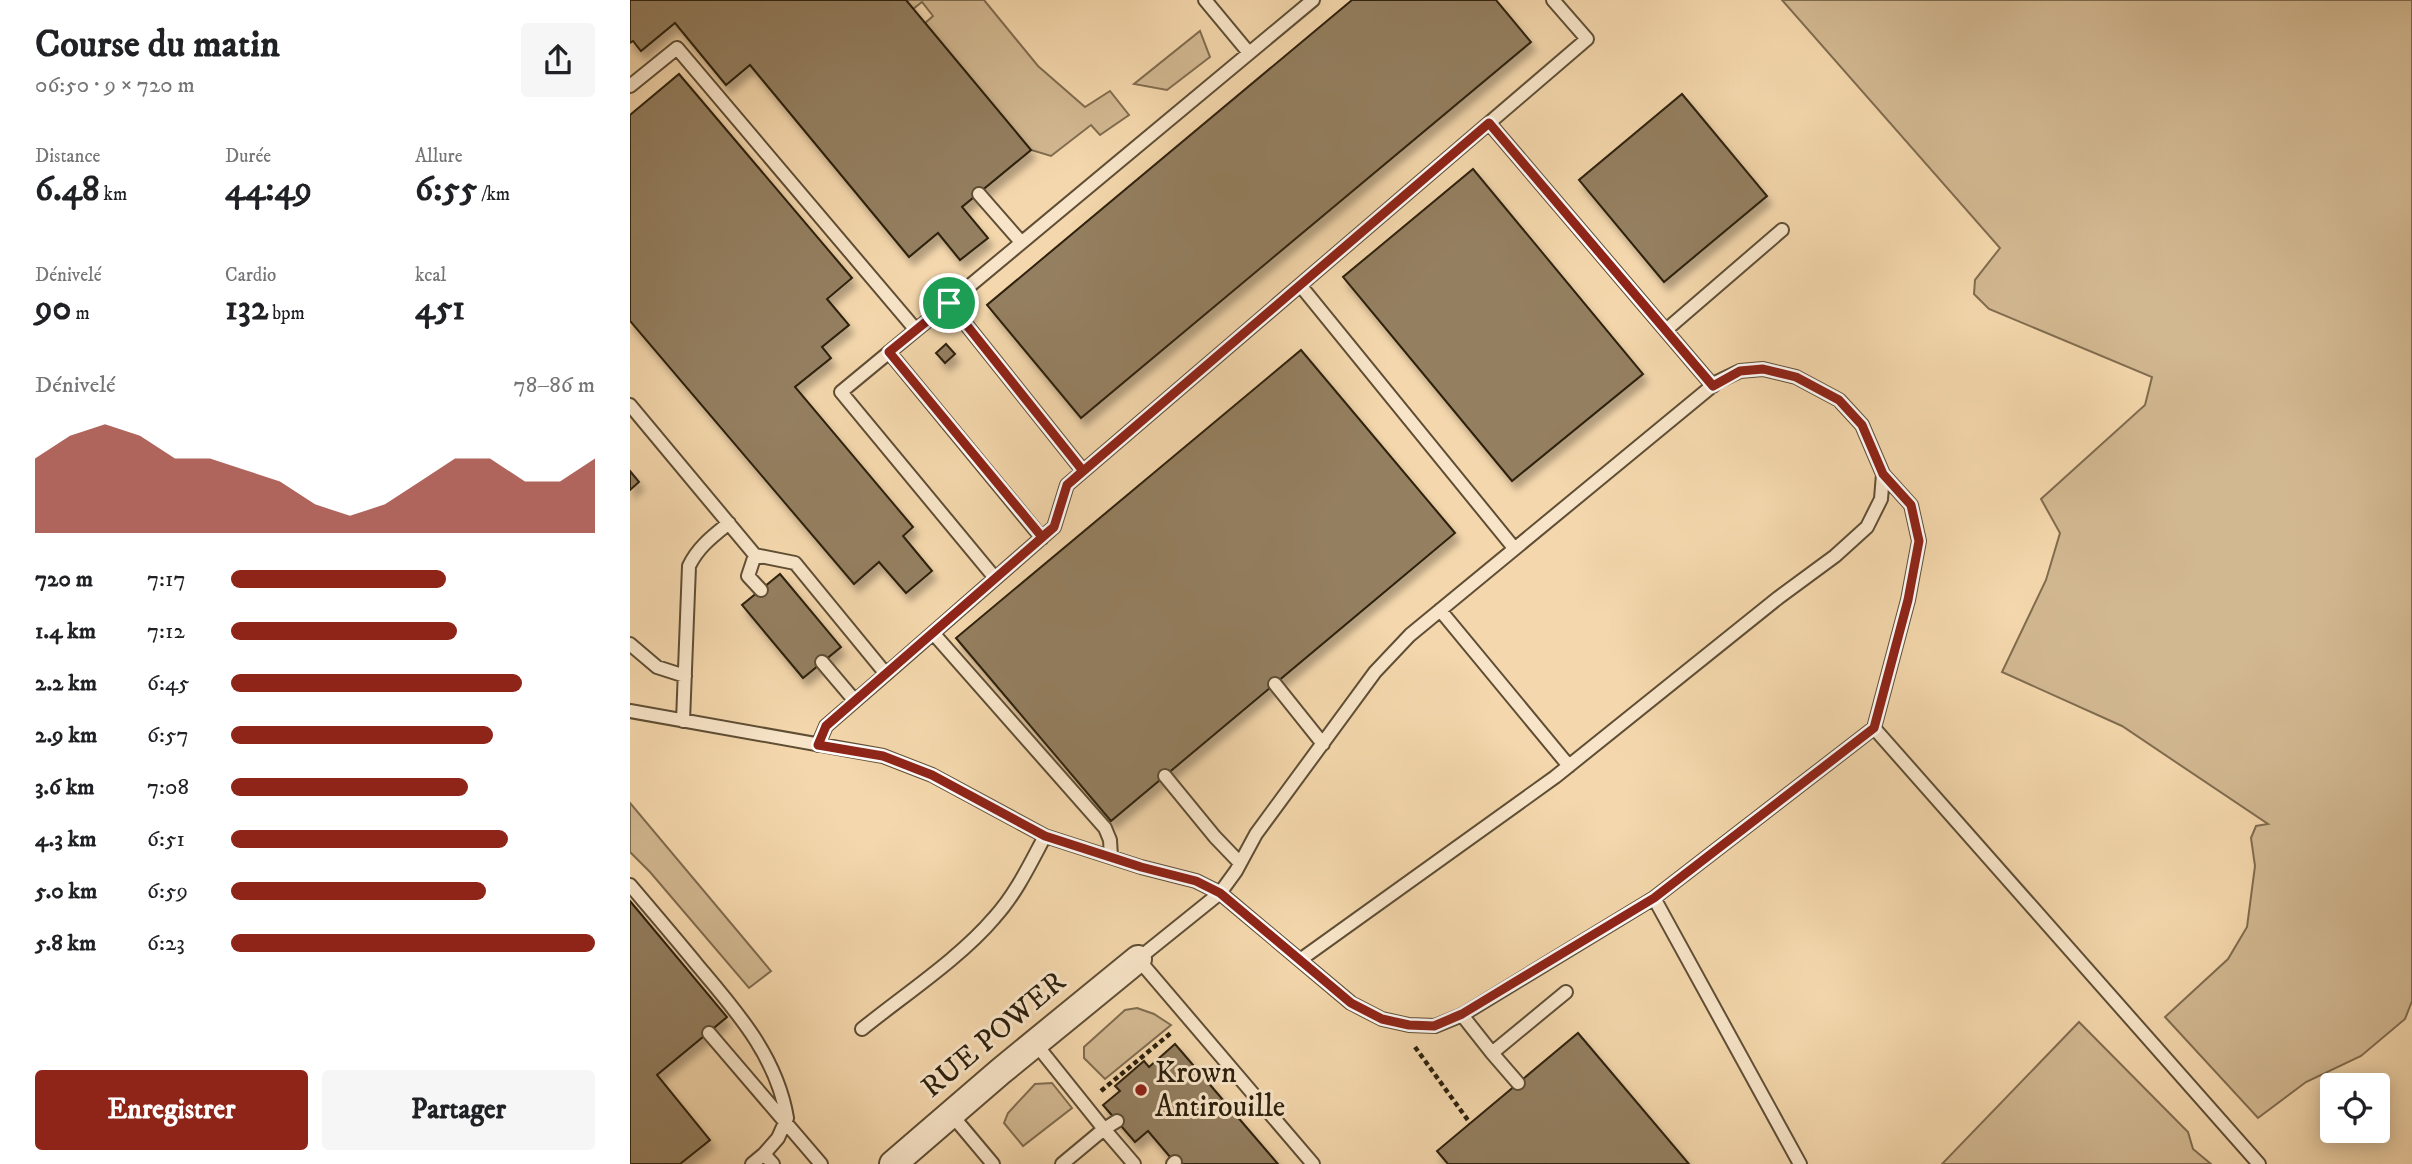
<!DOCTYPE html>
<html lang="fr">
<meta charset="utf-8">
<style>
:root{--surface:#fff;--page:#f6f6f6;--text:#202124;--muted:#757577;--accent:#8f2418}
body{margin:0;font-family:"IM FELL DW Pica",serif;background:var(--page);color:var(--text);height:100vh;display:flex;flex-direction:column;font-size:26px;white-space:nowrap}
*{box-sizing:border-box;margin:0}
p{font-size:23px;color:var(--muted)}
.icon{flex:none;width:38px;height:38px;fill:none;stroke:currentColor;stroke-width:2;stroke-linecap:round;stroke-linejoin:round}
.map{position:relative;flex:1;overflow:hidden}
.drawer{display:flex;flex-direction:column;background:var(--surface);width:630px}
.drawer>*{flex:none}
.buttons{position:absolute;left:1690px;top:1073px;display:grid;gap:14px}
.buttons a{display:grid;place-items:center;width:70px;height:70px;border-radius:7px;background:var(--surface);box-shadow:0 4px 18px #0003;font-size:35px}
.pin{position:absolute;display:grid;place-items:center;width:60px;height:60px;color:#fff;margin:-30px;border:4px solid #fff;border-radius:50%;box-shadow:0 2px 7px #0007}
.round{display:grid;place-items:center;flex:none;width:74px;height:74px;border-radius:7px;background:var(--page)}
.headline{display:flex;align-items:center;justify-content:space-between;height:119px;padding:0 35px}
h1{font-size:38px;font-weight:700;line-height:52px}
.metrics{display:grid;grid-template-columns:repeat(3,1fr);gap:10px;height:119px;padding:7px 35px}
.metrics div{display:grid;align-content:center}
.metrics b{font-size:35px;font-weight:700}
.metrics small{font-size:19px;font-weight:400}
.metrics p{font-size:19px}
.chart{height:196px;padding:14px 35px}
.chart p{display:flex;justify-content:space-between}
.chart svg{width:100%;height:126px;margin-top:7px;fill:var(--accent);opacity:.7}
.cta{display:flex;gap:14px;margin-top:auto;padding:14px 35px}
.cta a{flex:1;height:80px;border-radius:7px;background:var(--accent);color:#fff;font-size:28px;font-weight:700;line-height:80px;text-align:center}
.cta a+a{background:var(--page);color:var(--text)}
ul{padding:0 35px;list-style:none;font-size:23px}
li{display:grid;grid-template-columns:112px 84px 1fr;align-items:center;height:52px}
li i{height:18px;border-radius:9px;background:var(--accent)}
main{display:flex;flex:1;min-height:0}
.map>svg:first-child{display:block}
</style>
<main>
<section class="drawer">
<div class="headline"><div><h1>Course du matin</h1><p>06:50 · 9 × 720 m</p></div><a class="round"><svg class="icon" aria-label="share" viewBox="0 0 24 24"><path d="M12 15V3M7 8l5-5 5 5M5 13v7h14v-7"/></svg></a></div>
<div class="metrics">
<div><p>Distance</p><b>6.48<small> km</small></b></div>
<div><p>Durée</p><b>44:49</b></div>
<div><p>Allure</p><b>6:55<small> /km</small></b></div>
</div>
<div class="metrics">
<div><p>Dénivelé</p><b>90<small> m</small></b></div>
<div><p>Cardio</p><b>132<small> bpm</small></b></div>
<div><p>kcal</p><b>451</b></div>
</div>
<div class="chart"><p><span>Dénivelé</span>78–86 m</p>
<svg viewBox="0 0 160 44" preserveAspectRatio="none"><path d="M0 44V18L10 10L20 6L30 10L40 18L50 18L60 22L70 26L80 34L90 38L100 34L110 26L120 18L130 18L140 26L150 26L160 18V44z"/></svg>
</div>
<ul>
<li><b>720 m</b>7:17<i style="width:59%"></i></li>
<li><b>1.4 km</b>7:12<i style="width:62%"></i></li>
<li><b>2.2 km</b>6:45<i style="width:80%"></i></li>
<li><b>2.9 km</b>6:57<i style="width:72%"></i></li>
<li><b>3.6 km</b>7:08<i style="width:65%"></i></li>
<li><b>4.3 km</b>6:51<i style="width:76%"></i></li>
<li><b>5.0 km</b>6:59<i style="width:70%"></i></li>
<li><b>5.8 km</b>6:23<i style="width:100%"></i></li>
</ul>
<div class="cta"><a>Enregistrer</a><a>Partager</a></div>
</section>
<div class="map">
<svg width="1782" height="1164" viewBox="0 0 1782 1164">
<defs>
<filter id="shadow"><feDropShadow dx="4.5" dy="8" stdDeviation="3.5" flood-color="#0004"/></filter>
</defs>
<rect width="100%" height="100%" fill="#f4d7ac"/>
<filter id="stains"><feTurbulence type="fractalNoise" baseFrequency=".00286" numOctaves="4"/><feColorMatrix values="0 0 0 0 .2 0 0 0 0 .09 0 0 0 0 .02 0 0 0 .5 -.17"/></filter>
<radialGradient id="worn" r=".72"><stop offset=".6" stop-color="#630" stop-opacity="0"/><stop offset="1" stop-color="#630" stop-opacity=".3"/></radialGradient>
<path fill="#d2b891" stroke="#806c4f" stroke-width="2" d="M276 0H354L408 66 455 107 480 91 499 115 470 135 461 125 421 156 401 150 295 23 303 16 292 2 283 9Z
M1152 0H1782V1001L1775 1019 1731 1056 1676 1082 1628 1118 1535 1017 1598 959 1617 927 1625 866 1621 838 1626 826 1638 824 1492 726 1372 672 1416 580 1430 533 1411 499 1515 405 1522 377 1359 309 1344 294 1345 280 1370 248Z
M570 31 580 57 537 90 504 84Z
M0 803 141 971 119 988 20 872 0 852Z
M507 1008 524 1014 541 1025 475 1079 454 1058V1047L495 1010Z
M1449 1022 1558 1132 1563 1149 1581 1164H1312Z
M422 1083 442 1108 393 1146 374 1123 378 1113 405 1084Z"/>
<path fill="#947f60" stroke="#2d200d" stroke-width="2" filter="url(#shadow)" d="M0 0H276L401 150 332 207 358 238 330 260 308 233 279 257 120 65 96 85 45 23 11 51 3 41 0 43Z
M722 0H866L901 42 451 418 357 305Z
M49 74 222 278 197 299 219 325 192 347 201 358 165 387 283 527 273 536 302 571 276 593 249 562 224 584 0 321V115Z
M1052 94 1137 196 1034 282 949 180Z
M843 169 1013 374 882 481 713 277Z
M316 344 325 354 315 363 306 353Z
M671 350 825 533 481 821 326 638Z
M0 471 9 482 0 490Z
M150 574 211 647 173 678 112 605Z
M0 901 97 1017 27 1075 80 1140 50 1164H0Z
M948 1033 1059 1164H818L807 1151Z
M545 1044 648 1164H546L518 1131 505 1142 473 1105 490 1091 485 1086 514 1061 519 1067Z"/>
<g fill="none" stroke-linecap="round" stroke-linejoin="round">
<defs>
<path id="lane" d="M575 0 619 53
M0 86 47 48 286 330 319 303 453 471
M859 123 1083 386
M349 194 391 242
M670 285 884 548
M319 303 683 0
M286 330 211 392 365 578
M1036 330 1152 230
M259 352 412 538
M0 405 125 555 165 563 256 674 196 726 188 745
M125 555 118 576 131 590
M810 610 939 766
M303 633 475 828 480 840 481 857
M0 644 27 667 55 676
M192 662 225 701
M256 674 424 527 437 485 957 39 923 0
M645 684 693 744
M0 711 253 756 302 775 415 836 511 867 566 881 590 893 721 1003 752 1019 779 1025 805 1026 832 1015 1024 898
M53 721 59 566C68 547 83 536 99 523
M1244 728 1629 1164
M535 776 585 837 610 863
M0 885C23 912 46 939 69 967 107 1012 147 1057 157 1118L148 1138 134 1154
M670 960 925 777 1148 598 1205 556 1237 527 1251 499 1253 474 1232 425 1209 400 1166 377 1133 369 1110 371 1087 382 780 635 745 672 626 834 606 871 590 893 508 959 683 1164
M832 1015 862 1053
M232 1029C274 995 330 958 364 918 386 894 400 864 415 836
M79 1033 191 1164
M405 1043 474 1129 432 1164
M888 1083 862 1053 936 992
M321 1114 363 1164
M487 1121 474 1129 504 1164
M122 1164 134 1154 143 1164
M543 1164 545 1162
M1170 1164 1024 898 1244 728 1278 600 1289 541 1281 505 1253 474"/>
<path id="street" d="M263 1164 371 1071 508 959"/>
</defs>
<use href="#lane" stroke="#5f4e35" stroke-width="16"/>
<use href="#street" stroke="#5f4e35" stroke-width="30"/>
<path stroke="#2d200d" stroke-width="4.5" stroke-dasharray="5 3.5" stroke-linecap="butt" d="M785 1047 840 1123
M471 1091 542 1032"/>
<use href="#lane" stroke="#f8e5c9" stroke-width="12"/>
<use href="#street" stroke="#f8e5c9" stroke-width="26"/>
</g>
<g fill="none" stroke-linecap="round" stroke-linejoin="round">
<defs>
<path id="route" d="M319 303 453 471 437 485 424 527 196 726 188 745 253 756 302 775 415 836 511 867 566 881 590 893 721 1003 752 1019 779 1025 804 1026 832 1014 1024 898 1244 728 1278 600 1289 541 1281 505 1253 474 1232 425 1209 400 1166 377 1133 369 1110 371 1083 386 859 123 437 485 424 527 412 537 259 352 319 303"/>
</defs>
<use href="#route" stroke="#fff" stroke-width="14"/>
<use href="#route" stroke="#8f2418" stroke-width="9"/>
</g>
<circle fill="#8f2418" stroke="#f8e5c9" stroke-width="2.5" cx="511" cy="1090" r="7"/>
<g text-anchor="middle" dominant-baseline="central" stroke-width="6" stroke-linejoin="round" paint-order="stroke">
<g font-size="30" fill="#2d200d" stroke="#f8e5c9">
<text transform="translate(364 1035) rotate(-40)">RUE POWER</text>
</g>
<g font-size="30" fill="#2d200d" stroke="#f8e5c9" text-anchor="start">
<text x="525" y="1073">Krown<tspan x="525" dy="34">Antirouille</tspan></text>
</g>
</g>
<rect width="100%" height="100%" filter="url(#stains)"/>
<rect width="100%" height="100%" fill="url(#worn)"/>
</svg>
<div class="buttons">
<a><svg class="icon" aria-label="locate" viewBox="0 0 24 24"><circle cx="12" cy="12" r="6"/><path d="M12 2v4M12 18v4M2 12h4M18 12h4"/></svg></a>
</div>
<div class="pin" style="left:319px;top:303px;background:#1e9e55"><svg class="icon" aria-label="arrive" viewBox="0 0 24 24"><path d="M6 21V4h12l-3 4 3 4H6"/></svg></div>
</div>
</main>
